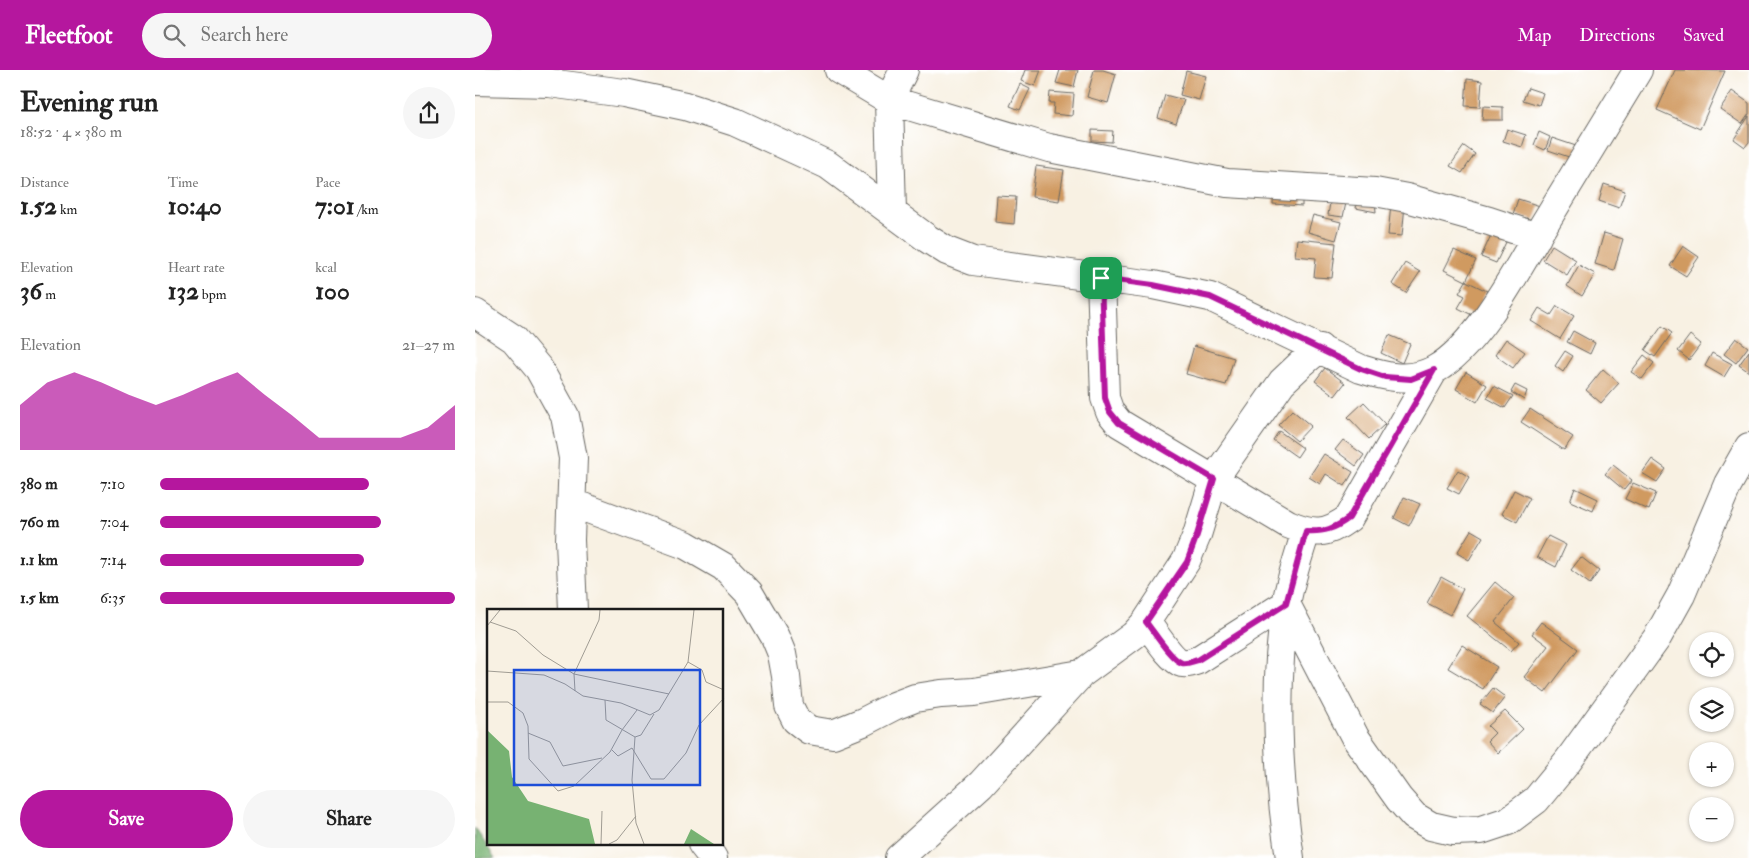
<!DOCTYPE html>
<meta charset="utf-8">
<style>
:root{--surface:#fff;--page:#f6f6f6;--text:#222;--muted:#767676;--accent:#b5179e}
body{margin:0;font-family:"IM FELL Double Pica",serif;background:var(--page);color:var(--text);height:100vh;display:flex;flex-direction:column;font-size:19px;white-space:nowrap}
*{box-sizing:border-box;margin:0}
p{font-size:16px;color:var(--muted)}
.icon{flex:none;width:28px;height:28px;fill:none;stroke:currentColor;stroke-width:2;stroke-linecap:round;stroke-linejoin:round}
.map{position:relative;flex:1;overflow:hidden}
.side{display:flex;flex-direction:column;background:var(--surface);width:475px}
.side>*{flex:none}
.fabs{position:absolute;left:1214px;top:562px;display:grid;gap:10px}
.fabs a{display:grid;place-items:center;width:45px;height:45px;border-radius:50%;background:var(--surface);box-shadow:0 1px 4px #0004;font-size:25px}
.pin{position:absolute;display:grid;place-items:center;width:42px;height:42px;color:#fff;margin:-21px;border-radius:10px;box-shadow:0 2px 8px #0006}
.round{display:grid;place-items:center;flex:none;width:52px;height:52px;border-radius:26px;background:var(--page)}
.head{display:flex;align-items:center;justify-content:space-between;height:85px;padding:0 20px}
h1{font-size:28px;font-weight:800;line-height:38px}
.figures{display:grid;grid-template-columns:repeat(3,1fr);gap:8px;height:85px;padding:5px 20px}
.figures div{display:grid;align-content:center}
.figures b{font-size:25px;font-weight:800}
.figures small{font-size:14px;font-weight:400}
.figures p{font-size:14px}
.chart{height:140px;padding:10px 20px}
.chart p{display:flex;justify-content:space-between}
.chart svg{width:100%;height:90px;margin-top:5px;fill:var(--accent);opacity:.7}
.cta{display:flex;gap:10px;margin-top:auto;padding:10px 20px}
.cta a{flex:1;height:58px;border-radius:30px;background:var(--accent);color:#fff;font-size:20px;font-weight:800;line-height:58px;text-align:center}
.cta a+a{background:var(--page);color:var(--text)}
ul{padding:0 20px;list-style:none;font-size:16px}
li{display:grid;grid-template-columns:80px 60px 1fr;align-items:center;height:38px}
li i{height:12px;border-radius:6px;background:var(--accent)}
header{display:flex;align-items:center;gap:30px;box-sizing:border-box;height:70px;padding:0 25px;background:var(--accent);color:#fff}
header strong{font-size:24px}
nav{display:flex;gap:28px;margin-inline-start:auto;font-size:18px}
.search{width:350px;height:45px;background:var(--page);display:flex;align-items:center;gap:12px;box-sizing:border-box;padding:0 18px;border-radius:28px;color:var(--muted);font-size:19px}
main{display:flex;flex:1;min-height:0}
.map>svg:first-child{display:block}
</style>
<header>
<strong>Fleetfoot</strong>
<div class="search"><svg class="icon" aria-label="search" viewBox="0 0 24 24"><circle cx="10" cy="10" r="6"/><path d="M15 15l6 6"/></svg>Search here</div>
<nav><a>Map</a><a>Directions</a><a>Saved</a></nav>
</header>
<main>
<section class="side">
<div class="head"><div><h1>Evening run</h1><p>18:52 · 4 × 380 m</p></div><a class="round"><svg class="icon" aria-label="share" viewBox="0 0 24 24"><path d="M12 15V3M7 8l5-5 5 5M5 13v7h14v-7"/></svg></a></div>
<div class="figures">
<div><p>Distance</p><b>1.52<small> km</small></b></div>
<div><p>Time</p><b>10:40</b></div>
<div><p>Pace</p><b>7:01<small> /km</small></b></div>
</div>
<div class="figures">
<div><p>Elevation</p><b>36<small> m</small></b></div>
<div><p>Heart rate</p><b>132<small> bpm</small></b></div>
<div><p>kcal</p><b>100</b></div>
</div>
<div class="chart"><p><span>Elevation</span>21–27 m</p>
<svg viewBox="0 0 160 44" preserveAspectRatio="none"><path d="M0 44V22L10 11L20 6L30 11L40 17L50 22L60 17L70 11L80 6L90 17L100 27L110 38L120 38L130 38L140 38L150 33L160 22V44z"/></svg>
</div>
<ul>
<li><b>380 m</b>7:10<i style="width:71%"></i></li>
<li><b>760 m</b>7:04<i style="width:75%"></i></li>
<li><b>1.1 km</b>7:14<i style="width:69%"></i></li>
<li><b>1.5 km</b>6:35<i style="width:100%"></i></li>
</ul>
<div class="cta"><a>Save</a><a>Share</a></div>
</section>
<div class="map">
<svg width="1274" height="788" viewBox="0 0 1274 788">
<rect width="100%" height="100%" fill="#fff"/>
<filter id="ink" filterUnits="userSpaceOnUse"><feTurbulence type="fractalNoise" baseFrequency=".02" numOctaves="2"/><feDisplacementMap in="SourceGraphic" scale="10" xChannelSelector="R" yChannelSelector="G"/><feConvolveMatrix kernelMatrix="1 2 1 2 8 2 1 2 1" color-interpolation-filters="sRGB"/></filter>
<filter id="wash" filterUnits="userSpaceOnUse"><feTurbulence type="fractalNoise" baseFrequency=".0096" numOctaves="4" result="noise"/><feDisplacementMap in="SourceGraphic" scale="20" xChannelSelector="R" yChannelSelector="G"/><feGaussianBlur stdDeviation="1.12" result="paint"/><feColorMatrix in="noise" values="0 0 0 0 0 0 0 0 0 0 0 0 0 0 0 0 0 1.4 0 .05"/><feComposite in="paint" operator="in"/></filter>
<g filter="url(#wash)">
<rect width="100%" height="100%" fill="#f8f1e3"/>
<path fill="#77b272" stroke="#4a6747" d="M0 758 20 788H0Z"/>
<g id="blocks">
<path fill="#d09a61" d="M550 0H566L560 16 546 11Z
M585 0H603L599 17 581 13Z
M619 0H628L641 4 633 33 612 27Z
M1200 0 1250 1 1225 59 1182 40Z
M711 1 731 6 724 30 705 25Z
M992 9 1007 11 1005 37 990 36Z
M545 14 555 19 545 40 535 36Z
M1053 18 1068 23 1064 35 1048 30Z
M1257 21 1274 33V44L1267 54 1245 39Z
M575 22 599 24 597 46 578 44 579 33H574Z
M690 25 709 30 701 54 683 48Z
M1008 36 1028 37V50H1007Z
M1274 46V72L1270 77 1259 69Z
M1032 59 1051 65 1047 77 1028 71Z
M617 60 638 61 637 72 617 71Z
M1064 62 1075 67 1070 80 1059 75Z
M1077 68 1104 77 1100 89 1073 80Z
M989 76 1000 84 987 103 975 96Z
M561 96 589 100 584 131 557 127Z
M1129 114 1150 121 1144 138 1124 131Z
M799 120 827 121V136L798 134Z
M522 126 541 127 539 154 520 152Z
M872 128 868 147 853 145 855 133Z
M883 128 900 131 901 142 881 138Z
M1043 129 1065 136 1060 151 1038 144Z
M916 134 930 135 927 166 913 165Z
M838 145 866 152 861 170 833 162Z
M1017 163 1032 170 1021 193 1006 187Z
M1129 163 1148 169 1139 200 1120 194Z
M822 169 861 173 857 208 839 207 841 188 820 186Z
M1077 175 1101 190 1092 205 1068 190Z
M1208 176 1224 187 1211 206 1195 196Z
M979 180 1001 190 991 211 969 200Z
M930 193 945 202 931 223 917 214Z
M1104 195 1120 204 1107 226 1092 216Z
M991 211 1012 221 999 246 983 238 990 226 984 223Z
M1082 236 1099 246 1085 269 1056 251 1064 238 1076 245Z
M1187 256 1197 263 1180 287 1170 280Z
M1098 261 1120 273 1115 284 1092 272Z
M914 265 935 274 927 293 906 283Z
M1215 265 1226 274 1214 290 1203 281Z
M1261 268 1273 277 1261 293 1249 284Z
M1031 269 1050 282 1038 298 1020 285Z
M719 276 759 288 751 315 711 304Z
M1090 281 1098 286 1088 302 1080 296Z
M1274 281V302L1264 295Z
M1237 283 1257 294 1249 307 1230 296Z
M1169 285 1179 293 1167 309 1156 302Z
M850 298 870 313 860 326 840 311Z
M1128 299 1144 313 1126 333 1111 320Z
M991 302 1012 315 1002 332 981 319Z
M1040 315 1052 321 1049 330 1036 322Z
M1019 316 1038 326 1030 338 1012 328Z
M889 332 910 354 894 369 873 347Z
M1055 339 1098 367 1089 380 1046 352Z
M817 340 836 356 822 371 803 355Z
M804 361 828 378 822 387 798 370Z
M868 370 889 385 881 396 860 380Z
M849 384 878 402 870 416 851 404 845 414 834 407Z
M1177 389 1191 399 1182 412 1167 403Z
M1138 395 1157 410 1149 420 1130 404Z
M983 400 994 407 984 424 972 418Z
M1158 413 1181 423 1174 440 1150 429Z
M1100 418 1123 429 1118 441 1095 431Z
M1039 420 1055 428 1042 452 1027 444Z
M929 427 945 434 934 456 919 448Z
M996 460 1008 467 994 490 982 483Z
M1073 466 1091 475 1081 497 1062 487Z
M1106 487 1124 501 1115 514 1096 500Z
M966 507 988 519 975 545 952 533Z
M1020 512 1039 528 1020 552 1044 572 1036 581 992 546Z
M1066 552 1103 579 1070 623 1049 607 1073 576 1057 564Z
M987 575 1022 597 1008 619 973 598Z
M1018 618 1030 627 1018 643 1005 634Z
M1030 641 1048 659 1023 683 1012 671 1020 663 1013 656Z"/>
</g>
</g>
<g filter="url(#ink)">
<use href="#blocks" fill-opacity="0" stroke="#696762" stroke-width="1"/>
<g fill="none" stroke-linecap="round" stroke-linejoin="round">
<defs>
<path id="minor" d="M364 0 414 30 574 78 752 113 900 122 932 128 1014 151 1062 167
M0 11 74 13 149 23 210 36 260 52 353 95 453 169 472 181 498 191 678 215 735 227 886 299C911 307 934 313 959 300 1002 277 1043 198 1068 156 1100 104 1131 52 1163 0
M417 142 414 30 429 0
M626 208 630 328 635 342 644 353 813 454C839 465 851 465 874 448L959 300
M0 243 39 269 64 299 90 346 98 388 95 470 98 540
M97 433 211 475 249 497 274 523 300 567 307 584 311 606 314 636 321 650 334 660 358 664 388 652 419 636 440 628 466 624 499 622 606 604
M671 552C679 562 696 590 707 593 713 594 718 592 723 590L811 534 880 667 924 729 939 746 956 756 978 761 1006 760 1033 751 1061 730 1093 691 1182 568 1206 525 1253 414 1274 377
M227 774 238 788
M424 788 506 714 606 604 659 565 671 552 711 491 722 465 739 409 807 312 826 294 845 278
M815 788C803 709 798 614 811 535 815 510 824 485 831 461"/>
</defs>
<use href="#minor" stroke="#696762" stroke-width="30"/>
<use href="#minor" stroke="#fff" stroke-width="28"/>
</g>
</g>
<g fill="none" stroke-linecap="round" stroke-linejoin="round" filter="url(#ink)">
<defs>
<path id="route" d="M626 208 678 215 735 227 886 299 910 307 936 309 959 300 874 448C859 459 850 462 831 461L811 534 723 590C718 591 713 594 707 593 696 590 679 562 671 552L712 492 722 465 739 409 644 353 635 342 630 328Z"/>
</defs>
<use href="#route" stroke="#fff" stroke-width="10"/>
<use href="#route" stroke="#b5179e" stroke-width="6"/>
</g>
<g transform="translate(12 539)">
<rect width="236" height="236" fill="#f8f1e3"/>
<path d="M0 121 22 142 25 168 41 192 102 210 108 235H0ZM204 220 227 235H234H197Z" fill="#77b272"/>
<path fill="none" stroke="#a09c93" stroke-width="1" d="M3 13 29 22 56 46 87 65 182 85M0 17 13 1M201 53 215 61 219 73 237 81M0 62 57 66 78 75 96 87 134 94 163 106 172 101 201 53 207 1M88 82 87 65 112 11 113 1M118 91 119 111 148 128 154 126 167 105M0 93H21L36 104 41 117 42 150 71 182 87 177 123 143 135 121 150 101M41 124 63 133 76 157 115 149M148 128 145 171 149 214 157 235M125 141 131 147 145 139 164 170H177L199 144 212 116 237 89M114 235 115 202M122 235 130 231 149 207"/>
<path fill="#1d4ed8" fill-opacity="0.15" stroke="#1d4ed8" stroke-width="2.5" d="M27 61H213V176H27Z"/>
<rect width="236" height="236" fill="none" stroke="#1c1c1c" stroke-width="2.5"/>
</g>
</svg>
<div class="fabs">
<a><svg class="icon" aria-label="locate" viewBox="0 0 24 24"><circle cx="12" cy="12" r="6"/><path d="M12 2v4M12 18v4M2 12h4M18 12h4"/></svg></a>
<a><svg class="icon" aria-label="layers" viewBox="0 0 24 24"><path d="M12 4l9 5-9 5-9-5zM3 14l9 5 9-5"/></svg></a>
<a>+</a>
<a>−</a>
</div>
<div class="pin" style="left:626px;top:208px;background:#1e9e55"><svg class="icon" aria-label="arrive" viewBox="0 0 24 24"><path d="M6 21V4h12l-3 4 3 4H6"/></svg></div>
</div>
</main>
